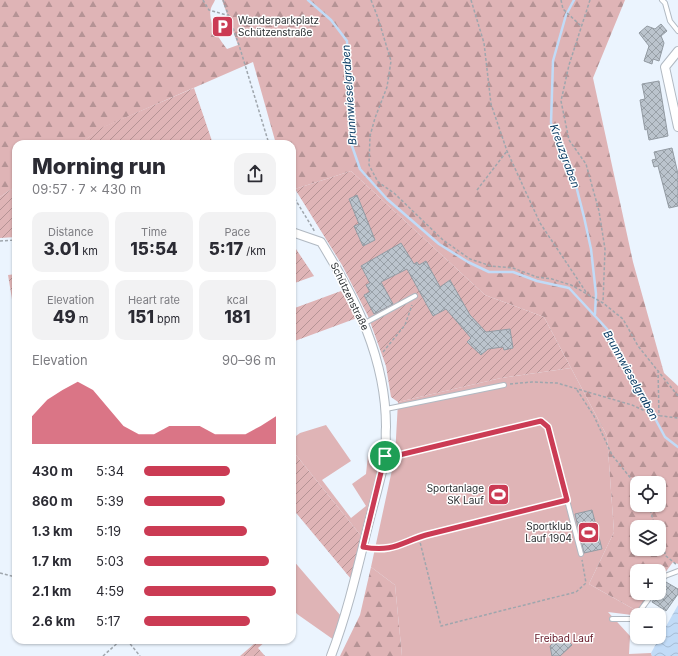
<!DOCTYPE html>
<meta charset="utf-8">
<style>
:root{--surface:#fff;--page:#f2f2f3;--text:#2b2b33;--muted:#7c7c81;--accent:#cb3b54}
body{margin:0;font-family:Inter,sans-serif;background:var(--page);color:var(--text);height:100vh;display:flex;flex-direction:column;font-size:15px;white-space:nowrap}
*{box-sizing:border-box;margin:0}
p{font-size:13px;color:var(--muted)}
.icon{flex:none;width:22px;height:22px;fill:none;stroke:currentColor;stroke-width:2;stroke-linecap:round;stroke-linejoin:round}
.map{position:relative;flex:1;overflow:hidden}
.drawer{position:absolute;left:12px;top:140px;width:284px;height:504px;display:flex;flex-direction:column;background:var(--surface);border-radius:12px;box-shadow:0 1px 3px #0004}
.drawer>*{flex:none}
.buttons{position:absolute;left:630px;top:476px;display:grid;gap:8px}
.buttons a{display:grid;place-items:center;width:36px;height:36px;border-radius:8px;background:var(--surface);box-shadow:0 1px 3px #0004;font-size:20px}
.pin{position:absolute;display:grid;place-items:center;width:34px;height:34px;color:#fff;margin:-17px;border:2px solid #fff;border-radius:50%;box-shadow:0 1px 4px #0007}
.round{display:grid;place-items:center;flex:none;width:42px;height:42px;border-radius:12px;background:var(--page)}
.overview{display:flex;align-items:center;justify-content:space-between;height:68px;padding:0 20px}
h1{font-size:22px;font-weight:800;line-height:30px}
.figures{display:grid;grid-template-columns:repeat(3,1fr);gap:6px;height:68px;padding:4px 20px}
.figures div{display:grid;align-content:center;border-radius:10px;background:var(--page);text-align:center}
.figures b{font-size:17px;font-weight:800}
.figures small{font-size:11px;font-weight:400}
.figures p{font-size:11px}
.chart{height:112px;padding:8px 20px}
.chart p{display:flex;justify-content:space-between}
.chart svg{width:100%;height:72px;margin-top:4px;fill:var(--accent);opacity:.7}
ul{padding:0 20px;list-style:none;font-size:13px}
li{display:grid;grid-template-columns:64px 48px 1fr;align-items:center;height:30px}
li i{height:10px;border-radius:5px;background:var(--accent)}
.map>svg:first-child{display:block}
</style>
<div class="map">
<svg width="678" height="656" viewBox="0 0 678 656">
<defs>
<pattern id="forest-firs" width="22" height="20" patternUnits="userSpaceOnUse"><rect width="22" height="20" fill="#dfb4b6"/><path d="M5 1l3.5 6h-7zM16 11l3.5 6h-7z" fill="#b59395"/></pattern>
<pattern id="garden-furrows" width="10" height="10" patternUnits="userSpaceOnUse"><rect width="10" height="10" fill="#dfb4b6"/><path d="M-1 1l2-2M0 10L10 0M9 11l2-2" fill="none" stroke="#b59395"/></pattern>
<pattern id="water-waves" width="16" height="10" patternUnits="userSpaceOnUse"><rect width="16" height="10" fill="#c1dbf7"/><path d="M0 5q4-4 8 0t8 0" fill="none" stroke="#a6bcd4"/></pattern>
<pattern id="building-cross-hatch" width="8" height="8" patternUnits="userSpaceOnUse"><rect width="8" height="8" fill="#bbc4cd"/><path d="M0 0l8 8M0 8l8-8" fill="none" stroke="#98a0a7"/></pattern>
</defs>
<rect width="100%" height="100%" fill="#ebf4fe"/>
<path fill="#dfb4b6" d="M571 368 607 436 614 532 589 584 637 611 632 615 608 612 630 636 629 654 651 653 652 656H402L395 585 371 567 395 456 398 402 501 378Z
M326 425 351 461 322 480 351 518 366 506 352 484 366 474 368 455 381 452 379 473 362 537 292 450V439L300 433Z
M292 559 341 616 334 640 297 614 292 607Z"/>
<path fill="url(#forest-firs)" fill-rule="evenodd" d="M0 0H215C214 3 212 5 211 8 207 21 219 39 227 49L238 45 222 0H625L593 78 633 262 664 373 678 386V564L673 562 659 581V571H637V593H650L637 611 589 584 614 532 607 436 544 317 485 295 351 171 295 189 292 184V144H276L253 62 104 127 79 144H16V186L0 197ZM637 483H659V505H637ZM637 527H659V549H637Z
M371 567 395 585 402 656H340L360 615Z"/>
<path fill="url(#garden-furrows)" d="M194 88 213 144H79L103 127Z
M351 171 485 295 544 317 571 368 501 378 398 402 391 397 386 366 368 316 342 265 295 189Z
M16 186V237L0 238V197Z
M292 243 314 276 292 284Z
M16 274V305H13L8 275Z
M341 291 357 318 292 342V309Z
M292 450 362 537 351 579 292 508Z
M251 640H267L258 648 265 656H240L254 644Z"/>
<path fill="url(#water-waves)" d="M678 605V656H652L651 653Z"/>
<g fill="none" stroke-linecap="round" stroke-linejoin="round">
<path stroke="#c1dbf7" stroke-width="2.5" d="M308 0 331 20 347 41 351 143 360 169 387 199 439 244 468 262 489 272H513L537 281 569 288 607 329 665 437 678 447
M574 0 566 15 553 61 551 123 571 166 584 217 591 249 596 294 595 314"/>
</g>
<path fill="url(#building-cross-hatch)" stroke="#939ba3" d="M661 24 667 31 661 36 664 43 659 61 653 59 652 64 644 61 649 46 639 33 647 26 655 29Z
M659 81 668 136 649 140 647 129 645 130 640 100 645 99 642 84Z
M672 148 678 174V206L669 208 658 166 654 167 652 160 656 159 654 152Z
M357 195 375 240 363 246 354 226 359 224 349 199Z
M401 243 414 264 417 262 419 265 426 261 440 287 450 280 470 315 486 332 510 329 513 348 504 350 503 347 488 349 481 355 467 342 471 338 446 309 433 316 407 269 381 282 393 304 374 314 364 295 370 292 366 285 370 283 361 266Z
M592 510 602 549 584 553 575 514Z
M666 582 678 589V594L666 611 652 602Z
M562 635 572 645 560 656H552L550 646Z"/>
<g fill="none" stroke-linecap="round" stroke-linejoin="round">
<defs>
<path id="service" d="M662 0 665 3 670 21 678 31
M365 323 415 296
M386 409 504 385
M386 456H395L541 421 548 427 581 554
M659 584 665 576 678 571
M612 619H634L653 593"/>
<path id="minor" d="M678 51 665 67 678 127
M292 232 321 242C356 299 386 359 386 427 385 437 387 448 385 458 380 483 372 509 366 534 356 575 346 617 331 656"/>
</defs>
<use href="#service" stroke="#b1b9c2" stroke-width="6"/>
<use href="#minor" stroke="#b1b9c2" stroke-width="10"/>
<path stroke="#9fa6ad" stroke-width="1.5" stroke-dasharray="3 2" stroke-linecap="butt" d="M203 0 209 10 230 16
M223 0 239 45 269 144
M371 0 378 18 391 61 387 87 375 118 370 136 369 165 378 182 394 193 443 240 470 259 491 266 513 268 537 277 552 279 571 285 603 303 623 319 638 346 678 396
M471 0 484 43 491 104 507 151 540 223 586 292
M561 0 563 9 581 26
M590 0 569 65 561 101 569 140 586 164 599 211 605 249 603 303
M477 190 507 151
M292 194 315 232
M0 241 16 240
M383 352 405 325 412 305
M658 370 659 416
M510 384 532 382 557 383 632 405 654 415 678 418
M577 390 594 416 612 455 637 486
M649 505 655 527
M659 537 666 556 677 565
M419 538 441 626 576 592 586 583 582 560
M371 549C391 552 405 541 423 536 468 523 515 513 560 502
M0 573 16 577
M127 640 140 656
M103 656 121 640"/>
<use href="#service" stroke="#fff" stroke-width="4"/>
<use href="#minor" stroke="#fff" stroke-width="8"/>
</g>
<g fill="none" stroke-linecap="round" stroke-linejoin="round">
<defs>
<path id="route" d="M541 421 548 427 567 500C521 511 476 523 430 534 402 541 395 553 363 547L385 456H395Z"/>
</defs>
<use href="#route" stroke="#fff" stroke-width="8"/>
<use href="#route" stroke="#cb3b54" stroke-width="5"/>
</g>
<defs>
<symbol id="parking-square" viewBox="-11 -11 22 22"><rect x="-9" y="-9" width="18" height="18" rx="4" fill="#cb3b54" stroke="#fff"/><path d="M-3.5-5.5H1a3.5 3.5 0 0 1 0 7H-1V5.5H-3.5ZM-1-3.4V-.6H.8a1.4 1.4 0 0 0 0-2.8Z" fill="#fff"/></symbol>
<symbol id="stadium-square" viewBox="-11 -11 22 22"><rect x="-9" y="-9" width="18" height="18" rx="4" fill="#cb3b54" stroke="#fff"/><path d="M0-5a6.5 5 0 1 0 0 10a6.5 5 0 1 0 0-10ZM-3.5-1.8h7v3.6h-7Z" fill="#fff"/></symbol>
</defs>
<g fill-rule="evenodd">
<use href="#parking-square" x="210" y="14" width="25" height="25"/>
<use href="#stadium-square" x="486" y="482" width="25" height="25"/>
<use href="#stadium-square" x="576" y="520" width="25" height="25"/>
</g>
<g text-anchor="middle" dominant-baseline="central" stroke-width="3" stroke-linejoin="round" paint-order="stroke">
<g font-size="10" fill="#2c3033" stroke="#fff" text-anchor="end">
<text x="238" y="20" text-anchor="start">Wanderparkplatz<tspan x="238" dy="12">Schützenstraße</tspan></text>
<text x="484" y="488">Sportanlage<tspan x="484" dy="12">SK Lauf</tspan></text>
<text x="572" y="526">Sportklub<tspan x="572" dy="12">Lauf 1904</tspan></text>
</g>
<g font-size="10" fill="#2c3033" stroke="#fff">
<text transform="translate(350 296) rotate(64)">Schützenstraße</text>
</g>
<g font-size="10" fill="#621423" stroke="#fff">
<text x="564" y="638">Freibad Lauf</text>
</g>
<g font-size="11" font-style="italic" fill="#093b64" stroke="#fff">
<text transform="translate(349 95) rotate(-94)">Brunnwieselgraben</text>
<text transform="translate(565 156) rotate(70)">Kreuzgraben</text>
<text transform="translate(631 375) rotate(61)">Brunnwieselgraben</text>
</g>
</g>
</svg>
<div class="buttons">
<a><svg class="icon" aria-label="locate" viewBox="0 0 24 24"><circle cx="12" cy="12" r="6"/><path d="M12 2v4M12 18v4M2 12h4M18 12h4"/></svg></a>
<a><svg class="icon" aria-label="layers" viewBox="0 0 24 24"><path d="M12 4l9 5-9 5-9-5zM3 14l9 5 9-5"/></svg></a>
<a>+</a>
<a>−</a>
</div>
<div class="pin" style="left:385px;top:456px;background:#1e9e55"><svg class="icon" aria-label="arrive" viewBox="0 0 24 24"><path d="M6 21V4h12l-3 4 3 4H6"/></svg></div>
<section class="drawer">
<div class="overview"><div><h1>Morning run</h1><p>09:57 · 7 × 430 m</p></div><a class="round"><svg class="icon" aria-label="share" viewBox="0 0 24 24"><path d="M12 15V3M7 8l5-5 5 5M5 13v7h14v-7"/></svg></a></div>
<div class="figures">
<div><p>Distance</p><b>3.01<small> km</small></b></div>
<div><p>Time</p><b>15:54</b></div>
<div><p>Pace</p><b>5:17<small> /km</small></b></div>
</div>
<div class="figures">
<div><p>Elevation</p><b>49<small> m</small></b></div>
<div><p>Heart rate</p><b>151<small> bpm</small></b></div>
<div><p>kcal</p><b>181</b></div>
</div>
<div class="chart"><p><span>Elevation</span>90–96 m</p>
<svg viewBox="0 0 160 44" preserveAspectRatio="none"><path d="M0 44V27L10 17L20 11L30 6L40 11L50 22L60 33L70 38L80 38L90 33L100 33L110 33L120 38L130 38L140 38L150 33L160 27V44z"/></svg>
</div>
<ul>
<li><b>430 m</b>5:34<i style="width:65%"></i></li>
<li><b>860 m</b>5:39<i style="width:61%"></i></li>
<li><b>1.3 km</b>5:19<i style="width:78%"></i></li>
<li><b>1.7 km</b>5:03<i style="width:95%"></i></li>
<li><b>2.1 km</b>4:59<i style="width:100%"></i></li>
<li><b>2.6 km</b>5:17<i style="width:80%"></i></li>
</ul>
</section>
</div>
